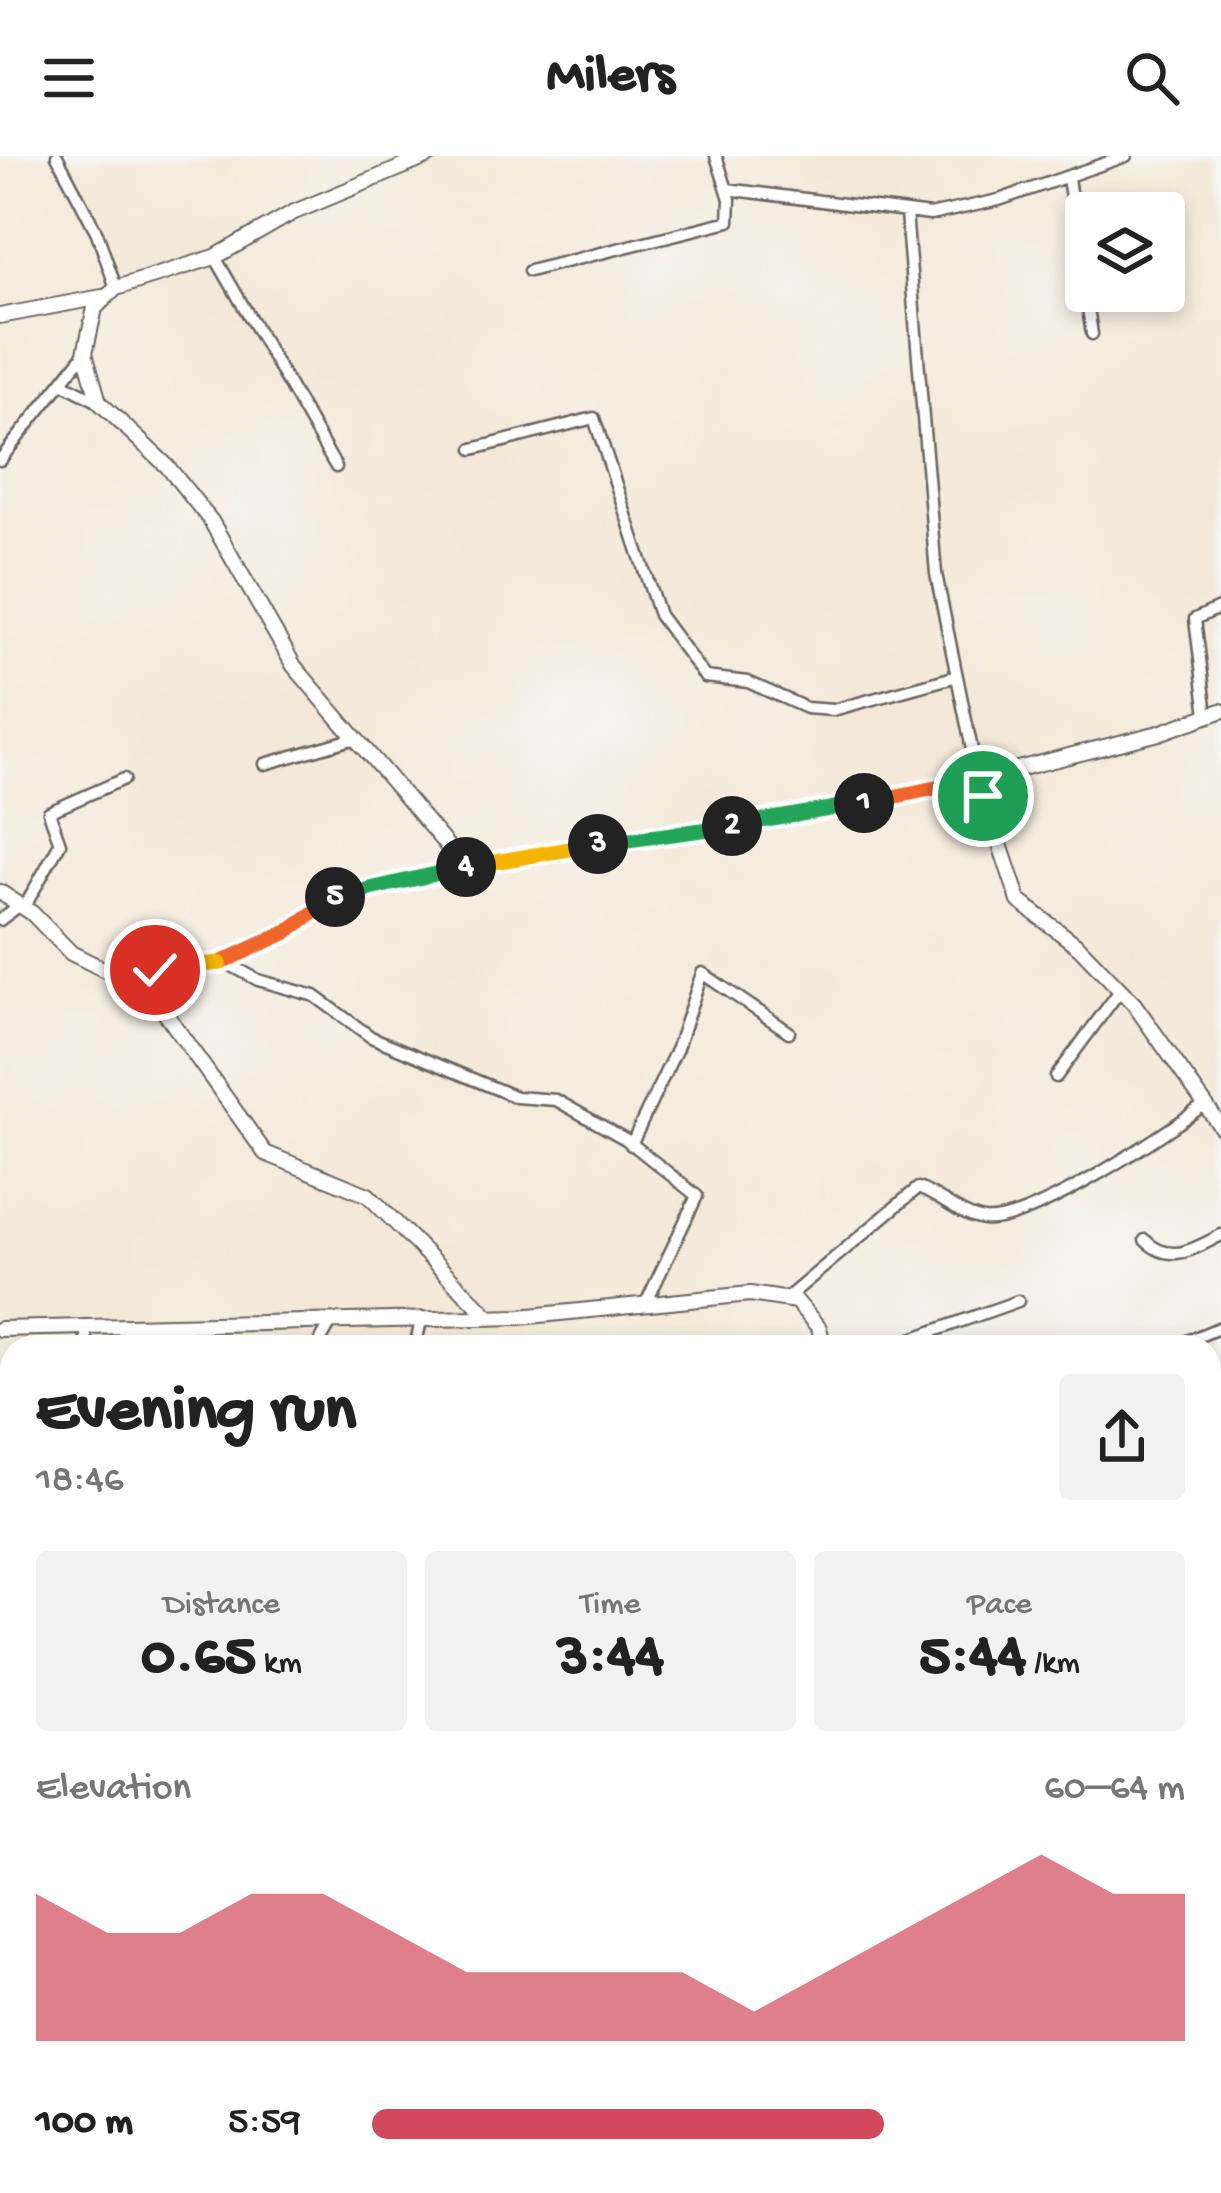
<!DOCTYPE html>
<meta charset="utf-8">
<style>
:root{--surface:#fff;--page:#f2f2f2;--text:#222;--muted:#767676;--accent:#d1495b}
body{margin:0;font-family:"Gochi Hand",sans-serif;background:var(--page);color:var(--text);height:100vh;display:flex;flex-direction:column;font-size:45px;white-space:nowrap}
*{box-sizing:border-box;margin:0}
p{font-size:39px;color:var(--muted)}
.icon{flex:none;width:66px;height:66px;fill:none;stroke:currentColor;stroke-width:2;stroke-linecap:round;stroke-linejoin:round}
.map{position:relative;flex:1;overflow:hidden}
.details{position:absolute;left:0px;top:1179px;width:1221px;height:858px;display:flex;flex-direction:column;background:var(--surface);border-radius:36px 36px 0 0;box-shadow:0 6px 18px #0003}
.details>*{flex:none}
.fabs{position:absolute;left:1065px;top:36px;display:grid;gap:24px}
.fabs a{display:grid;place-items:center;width:120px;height:120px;border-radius:12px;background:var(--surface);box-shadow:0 6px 18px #0003;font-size:60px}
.pin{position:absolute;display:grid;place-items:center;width:102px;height:102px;color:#fff;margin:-51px;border:6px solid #fff;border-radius:50%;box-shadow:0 3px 12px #0007}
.km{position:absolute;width:60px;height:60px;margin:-30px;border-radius:50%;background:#222;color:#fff;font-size:33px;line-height:60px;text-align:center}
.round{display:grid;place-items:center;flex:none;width:126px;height:126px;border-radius:12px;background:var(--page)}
.summary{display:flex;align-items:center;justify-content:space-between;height:204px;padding:0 36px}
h1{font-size:66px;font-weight:800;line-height:90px}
.figures{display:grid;grid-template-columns:repeat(3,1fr);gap:18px;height:204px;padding:12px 36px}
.figures div{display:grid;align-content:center;border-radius:12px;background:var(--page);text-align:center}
.figures b{font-size:60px;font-weight:800}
.figures small{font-size:33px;font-weight:400}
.figures p{font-size:33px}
.chart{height:336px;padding:24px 36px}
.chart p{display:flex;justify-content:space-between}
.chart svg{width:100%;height:216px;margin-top:12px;fill:var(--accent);opacity:.7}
ul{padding:0 36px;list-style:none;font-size:39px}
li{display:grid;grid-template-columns:192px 144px 1fr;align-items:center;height:90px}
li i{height:30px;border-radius:15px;background:var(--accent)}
header{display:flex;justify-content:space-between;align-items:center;height:156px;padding:0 36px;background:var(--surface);font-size:54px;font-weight:800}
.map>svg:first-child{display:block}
</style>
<header><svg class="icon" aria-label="menu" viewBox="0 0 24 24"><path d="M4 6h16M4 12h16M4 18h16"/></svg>Milers<svg class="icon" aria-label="search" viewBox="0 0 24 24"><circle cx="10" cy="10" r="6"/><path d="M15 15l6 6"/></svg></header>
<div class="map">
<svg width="1221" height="2037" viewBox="0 0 1221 2037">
<rect width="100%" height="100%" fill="#f6f6f2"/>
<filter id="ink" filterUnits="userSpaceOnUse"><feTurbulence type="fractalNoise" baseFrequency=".00833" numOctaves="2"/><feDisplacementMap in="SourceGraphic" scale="24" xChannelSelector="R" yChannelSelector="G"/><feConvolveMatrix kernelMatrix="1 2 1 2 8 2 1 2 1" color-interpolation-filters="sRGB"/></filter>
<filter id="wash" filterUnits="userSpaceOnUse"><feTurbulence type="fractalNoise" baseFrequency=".004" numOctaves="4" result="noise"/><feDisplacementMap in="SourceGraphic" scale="48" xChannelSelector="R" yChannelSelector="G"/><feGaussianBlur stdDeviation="2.7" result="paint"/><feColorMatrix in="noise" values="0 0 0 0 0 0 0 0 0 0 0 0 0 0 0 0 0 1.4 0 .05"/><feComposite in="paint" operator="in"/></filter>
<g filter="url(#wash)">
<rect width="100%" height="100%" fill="#f4e9d8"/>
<path fill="#80cc8b" stroke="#4e7454" stroke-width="3" d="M745 2025H866L834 2037H750Z"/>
</g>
<g filter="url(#ink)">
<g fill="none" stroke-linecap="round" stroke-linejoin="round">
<defs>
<path id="street" d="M57 0 97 77 116 132
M1068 22 1092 178
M727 33 930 59 999 44 1126 0
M906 57 936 418 978 623
M215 101 336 311
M529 115 729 65 730 43 716 0
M62 227 99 246
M473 293 594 262 659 459 705 521 748 526 806 552 833 554 954 521
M0 304 85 197
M1207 559 1195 463 1221 451
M265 608 356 582
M24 752 60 687 49 656 124 623
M0 764 20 749
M225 806 258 824 315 840 371 881 516 941 556 944 627 984 697 1040 647 1145
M1056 921 1121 833
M631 989 677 892 702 817 789 876
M1145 1084C1170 1109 1194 1093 1221 1079
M788 1141 918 1032C941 1040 959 1060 984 1064 1028 1070 1168 976 1205 948
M86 1174V1191
M317 1191 330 1168
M415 1191 421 1165
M889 1191 1018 1145
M1173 1191 1221 1171
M729 2025 733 2037
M1129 2025 1143 2037
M124 2037 139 2025
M568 2037 582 2025
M845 2037 890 2025"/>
<path id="secondary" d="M429 0 292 57 215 101 116 132 95 152 85 197 99 246 167 310 211 365 294 510 465 711
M0 160 102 141
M978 623 1019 745 1079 791 1134 848 1221 971
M0 736 32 757 71 797 151 837 265 997 368 1039 490 1162
M113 820C160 814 210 815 253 794 294 774 315 747 361 734L600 688 781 664 971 625 1159 577 1221 555
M0 1173 520 1161 750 1138 796 1145 819 1172 824 1191
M1209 1688 1221 1692"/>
</defs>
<use href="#street" stroke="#68645e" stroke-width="15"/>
<use href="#secondary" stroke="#68645e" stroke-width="18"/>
<use href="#street" stroke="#fff" stroke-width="10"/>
<use href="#secondary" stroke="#fff" stroke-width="14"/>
</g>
</g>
<g fill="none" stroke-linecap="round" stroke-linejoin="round" filter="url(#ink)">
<defs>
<path id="split-1" d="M864 647 978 623 983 640"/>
<path id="split-2" d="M732 670 864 647"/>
<path id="split-3" d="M598 688 732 670"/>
<path id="split-4" d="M466 711 598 688"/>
<path id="split-5" d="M335 741 466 711"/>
<path id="split-6" d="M220 807 285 777 335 741"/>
<path id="split-7" d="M155 814 220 807"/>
</defs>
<use href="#split-1" stroke="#fff" stroke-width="24"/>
<use href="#split-2" stroke="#fff" stroke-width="24"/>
<use href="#split-3" stroke="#fff" stroke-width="24"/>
<use href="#split-4" stroke="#fff" stroke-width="24"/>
<use href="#split-5" stroke="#fff" stroke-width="24"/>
<use href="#split-6" stroke="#fff" stroke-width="24"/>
<use href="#split-7" stroke="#fff" stroke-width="24"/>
<use href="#split-1" stroke="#f0652b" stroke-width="15"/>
<use href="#split-2" stroke="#22a559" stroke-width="15"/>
<use href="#split-3" stroke="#22a559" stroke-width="15"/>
<use href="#split-4" stroke="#f5b400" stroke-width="15"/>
<use href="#split-5" stroke="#22a559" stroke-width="15"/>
<use href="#split-6" stroke="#f0652b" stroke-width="15"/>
<use href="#split-7" stroke="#f5b400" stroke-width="15"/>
</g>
</svg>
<div class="fabs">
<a><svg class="icon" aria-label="layers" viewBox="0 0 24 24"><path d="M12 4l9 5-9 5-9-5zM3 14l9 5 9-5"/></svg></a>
</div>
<div class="pin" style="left:983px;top:640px;background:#1e9e55"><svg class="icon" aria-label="arrive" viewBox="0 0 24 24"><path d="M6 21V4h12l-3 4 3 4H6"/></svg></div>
<div class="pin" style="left:155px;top:814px;background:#d93025"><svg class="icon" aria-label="check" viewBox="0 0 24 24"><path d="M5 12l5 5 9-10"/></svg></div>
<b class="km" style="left:864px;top:647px">1</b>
<b class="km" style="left:732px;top:670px">2</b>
<b class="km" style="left:598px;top:688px">3</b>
<b class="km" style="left:466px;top:711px">4</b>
<b class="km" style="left:335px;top:741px">5</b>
<section class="details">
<div class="summary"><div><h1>Evening run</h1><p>18:46</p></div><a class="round"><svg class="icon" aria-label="share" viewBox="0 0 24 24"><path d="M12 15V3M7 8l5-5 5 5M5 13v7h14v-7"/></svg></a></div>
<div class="figures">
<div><p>Distance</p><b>0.65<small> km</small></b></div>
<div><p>Time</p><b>3:44</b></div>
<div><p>Pace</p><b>5:44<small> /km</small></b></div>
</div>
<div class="chart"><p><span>Elevation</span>60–64 m</p>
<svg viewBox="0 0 160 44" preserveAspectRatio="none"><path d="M0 44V14L10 22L20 22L30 14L40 14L50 22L60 30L70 30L80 30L90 30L100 38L110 30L120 22L130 14L140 6L150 14L160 14V44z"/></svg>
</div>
<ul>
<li><b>100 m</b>5:59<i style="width:63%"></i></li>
</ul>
</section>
</div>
